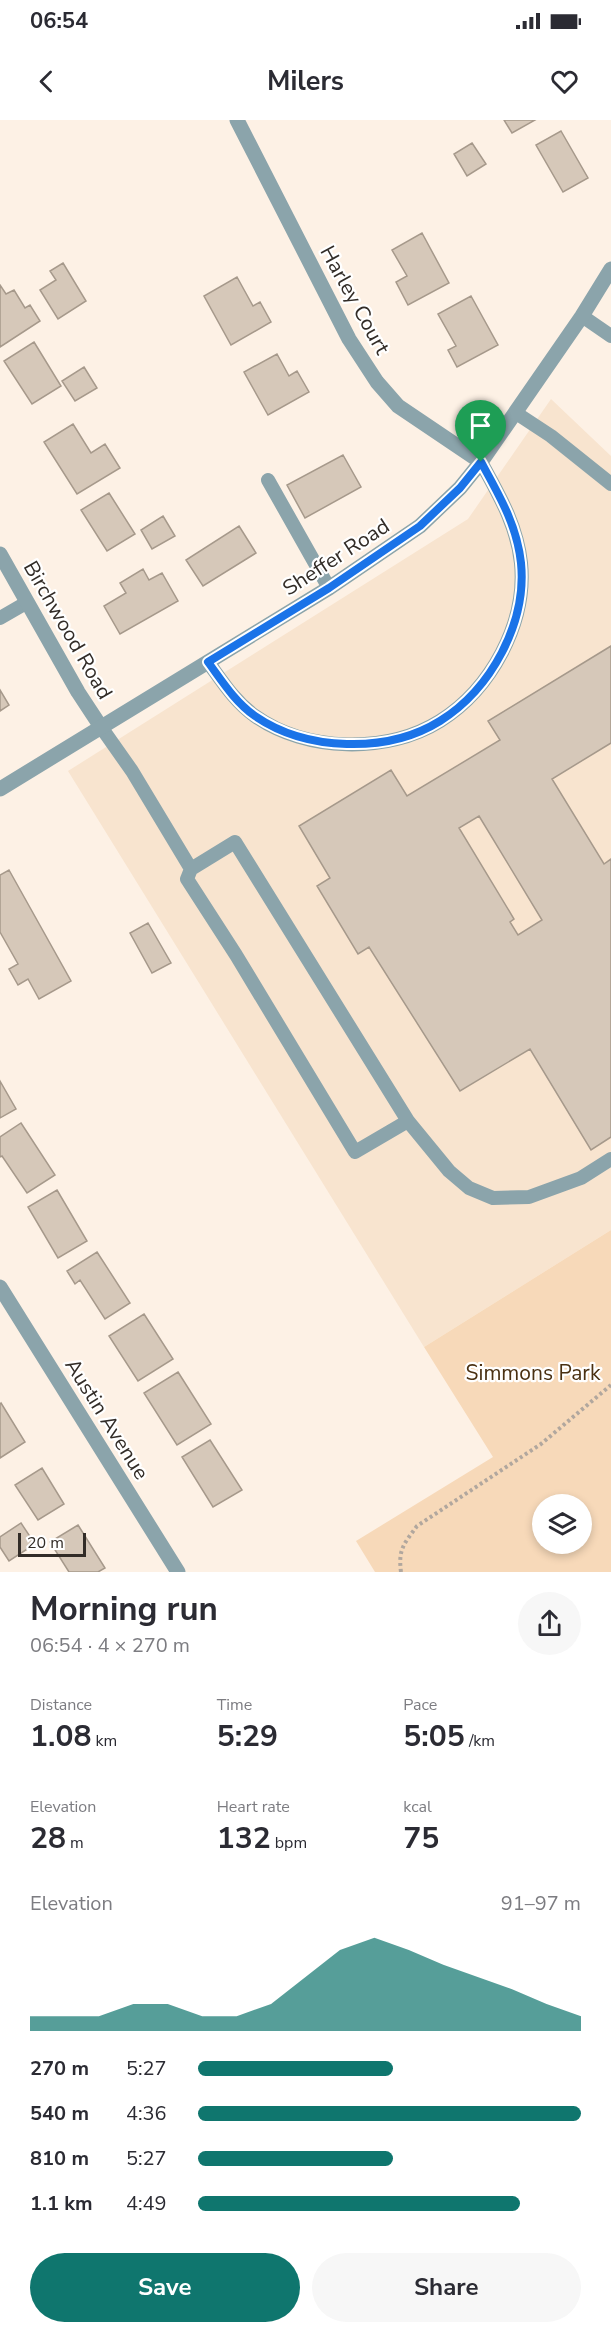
<!DOCTYPE html>
<meta charset="utf-8">
<style>
:root{--surface:#fff;--page:#f7f7f7;--text:#2b2b33;--muted:#7c7c81;--accent:#0f766e}
body{margin:0;font-family:"Nunito Sans",sans-serif;background:var(--page);color:var(--text);height:100vh;display:flex;flex-direction:column;font-size:22px;white-space:nowrap}
*{box-sizing:border-box;margin:0}
p{font-size:20px;color:var(--muted)}
.icon{flex:none;width:33px;height:33px;fill:none;stroke:currentColor;stroke-width:2;stroke-linecap:round;stroke-linejoin:round}
.map{position:relative;height:1452px;overflow:hidden}
.sheet{display:flex;flex-direction:column;background:var(--surface);flex:1}
.sheet>*{flex:none}
.controls{position:absolute;left:532px;top:1374px;display:grid;gap:12px}
.controls a{display:grid;place-items:center;width:60px;height:60px;border-radius:50%;background:var(--surface);box-shadow:0 3px 9px #0003;font-size:30px}
.scale{position:absolute;left:18px;bottom:15px;width:68px;box-sizing:border-box;padding-left:6px;border:3px solid #322c27;border-top:0;font-size:16px;line-height:21px;white-space:nowrap;color:#322c27;-webkit-text-stroke:4px #fff;paint-order:stroke}
.pin{position:absolute;display:grid;place-items:center;width:51px;height:51px;color:#fff;margin:-62px -26px;border-radius:50% 50% 50% 0;rotate:-45deg;box-shadow:0 0 6px #0007}
.pin .icon{rotate:45deg}
.round{display:grid;place-items:center;flex:none;width:63px;height:63px;border-radius:32px;background:var(--page)}
.overview{display:flex;align-items:center;justify-content:space-between;height:102px;padding:0 30px}
h1{font-size:33px;font-weight:700;line-height:45px}
.stats{display:grid;grid-template-columns:repeat(3,1fr);gap:9px;height:102px;padding:6px 30px}
.stats div{display:grid;align-content:center}
.stats b{font-size:30px;font-weight:700}
.stats small{font-size:16px;font-weight:400}
.stats p{font-size:16px}
.chart{height:168px;padding:12px 30px}
.chart p{display:flex;justify-content:space-between}
.chart svg{width:100%;height:108px;margin-top:6px;fill:var(--accent);opacity:.7}
.button{display:flex;gap:12px;margin-top:auto;padding:12px 30px}
.button a{flex:1;height:69px;border-radius:36px;background:var(--accent);color:#fff;font-size:24px;font-weight:700;line-height:69px;text-align:center}
.button a+a{background:var(--page);color:var(--text)}
ul{padding:0 30px;list-style:none;font-size:20px}
li{display:grid;grid-template-columns:96px 72px 1fr;align-items:center;height:45px}
li i{height:15px;border-radius:8px;background:var(--accent)}
.status{display:flex;justify-content:space-between;align-items:center;height:42px;padding:0 30px;background:var(--surface);direction:ltr}
.status svg{height:16px;fill:currentColor}
header{display:flex;justify-content:space-between;align-items:center;height:78px;padding:0 30px;background:var(--surface);font-size:27px;font-weight:700}
.map>svg:first-child{display:block}
</style>
<div class="status"><b>06:54</b><svg viewBox="0 0 49 12"><path d="M0 12V9h3v3zM5 12V6h3v6zM10 12V3h3v9zM15 12V0h3v12zM26 1h20v11H26zM47 4h2v5h-2z"/></svg></div>
<header><svg class="icon" aria-label="back" viewBox="0 0 24 24"><path d="M15 5l-7 7 7 7"/></svg>Milers<svg class="icon" aria-label="heart" viewBox="0 0 24 24"><path d="M12 20l-8-8c-3-5 5-10 8-4 3-6 11-1 8 4z"/></svg></header>
<div class="map">
<svg width="611" height="1452" viewBox="0 0 611 1452">
<rect width="100%" height="100%" fill="#fdf1e5"/>
<path fill="#f8e4cf" d="M551 279 611 336V1110L424 1227 68 651 468 399Z"/>
<path fill="#f7d9b9" fill-rule="evenodd" d="M611 1110V1452H375L356 1421 493 1337 424 1227ZM582 1384V1424H543V1384Z"/>
<path fill="#d6c8b9" stroke="#a6998b" stroke-width="1.5" fill-rule="evenodd" d="M504 0H535L512 13Z
M561 11 588 58 563 72 536 25Z
M472 23 486 44 467 56 454 34Z
M422 113 449 163 408 185 396 162 407 156 392 130Z
M63 143 86 181 58 199 40 170 56 160 50 151Z
M237 157 253 186 260 182 271 202 231 225 204 176Z
M0 165 6 174 14 170 25 188 30 185 40 201 0 227Z
M471 176 498 225 457 247 448 230 456 226 438 194Z
M34 222 61 266 32 284 4 241Z
M277 234 289 256 297 251 309 272 268 295 244 252Z
M84 247 97 268 75 281 62 261Z
M73 304 91 333 105 324 120 348 77 374 44 322Z
M343 335 361 367 305 398 287 365Z
M109 373 135 414 107 431 81 390Z
M163 396 175 416 152 429 141 410Z
M239 406 256 433 203 466 186 440Z
M143 449 149 460 162 453 178 481 120 514 104 486 126 473 120 463Z
M611 526V623L552 659 604 744 611 739V1017L591 1030 530 929 460 971 369 827 358 834 317 766 330 758 299 706 391 650 407 676 500 620 488 601ZM479 696 542 800 518 815 510 802 514 799 459 708Z
M0 570 9 585 0 591Z
M9 750 71 861 39 879 28 859 18 865 9 849 18 844 0 812V755Z
M148 803 171 843 152 853 130 813Z
M0 961 16 989 0 998Z
M21 1003 55 1055 27 1073 2 1036 0 1037V1017Z
M57 1070 87 1121 58 1138 28 1087Z
M97 1132 130 1183 105 1199 80 1160 75 1164 67 1151Z
M144 1194 173 1239 138 1261 109 1216Z
M178 1252 211 1304 177 1325 144 1273Z
M1 1283 25 1322 0 1338V1284Z
M210 1320 242 1370 213 1387 182 1337Z
M42 1348 64 1384 38 1400 15 1365Z
M21 1403 35 1424 9 1441 0 1427V1417Z
M78 1405 105 1448 98 1452H69L50 1422Z"/>
<g fill="none" stroke-linecap="round" stroke-linejoin="round">
<path stroke="#b1a79e" stroke-width="4" stroke-dasharray="3 3" stroke-linecap="butt" d="M401 1452C398 1429 404 1424 417 1406L541 1324 611 1265"/>
<path stroke="#8ba4ab" stroke-width="14" d="M582 196 611 216
M516 293 551 316 611 364
M268 360 329 468
M0 498 26 483
M208 542C222 561 235 582 255 596 306 632 387 634 440 601 491 569 527 503 521 443 517 405 499 375 481 342
M101 607 132 651 191 749
M408 1001 355 1032 236 835 187 759 191 749 235 722 408 1001 449 1051 469 1068 493 1078 529 1077 581 1058 611 1039"/>
<path stroke="#8ba4ab" stroke-width="15" d="M237 0 349 219 377 262 398 286 481 342
M0 434 78 572 101 607
M0 1167 178 1452"/>
<path stroke="#8ba4ab" stroke-width="15" d="M0 669 329 468 420 406 460 368 481 342 582 196 611 149"/>
</g>
<g fill="none" stroke-linecap="round" stroke-linejoin="round">
<defs>
<path id="route" d="M481 342C499 375 517 405 521 443 527 503 491 569 440 601 387 634 306 631 255 596 235 582 222 561 208 542L329 468 420 406 460 368Z"/>
</defs>
<use href="#route" stroke="#fff" stroke-width="12"/>
<use href="#route" stroke="#1a73e8" stroke-width="8"/>
</g>
<g text-anchor="middle" dominant-baseline="central" stroke-width="4.5" stroke-linejoin="round" paint-order="stroke">
<g font-size="21" fill="#322c27" stroke="#fff">
<text transform="translate(355 180) rotate(61)">Harley Court</text>
<text transform="translate(336 437) rotate(-33)">Sheffer Road</text>
<text transform="translate(68 510) rotate(60)">Birchwood Road</text>
<text transform="translate(107 1299) rotate(58)">Austin Avenue</text>
</g>
<g font-size="21" fill="#4a3011" stroke="#fff">
<text x="533" y="1253">Simmons Park</text>
</g>
</g>
</svg>
<div class="controls">
<a><svg class="icon" aria-label="layers" viewBox="0 0 24 24"><path d="M12 4l9 5-9 5-9-5zM3 14l9 5 9-5"/></svg></a>
</div>
<div class="scale">20 m</div>
<div class="pin" style="left:481px;top:342px;background:#1e9e55"><svg class="icon" aria-label="arrive" viewBox="0 0 24 24"><path d="M6 21V4h12l-3 4 3 4H6"/></svg></div>
</div>
<section class="sheet">
<div class="overview"><div><h1>Morning run</h1><p>06:54 · 4 × 270 m</p></div><a class="round"><svg class="icon" aria-label="share" viewBox="0 0 24 24"><path d="M12 15V3M7 8l5-5 5 5M5 13v7h14v-7"/></svg></a></div>
<div class="stats">
<div><p>Distance</p><b>1.08<small> km</small></b></div>
<div><p>Time</p><b>5:29</b></div>
<div><p>Pace</p><b>5:05<small> /km</small></b></div>
</div>
<div class="stats">
<div><p>Elevation</p><b>28<small> m</small></b></div>
<div><p>Heart rate</p><b>132<small> bpm</small></b></div>
<div><p>kcal</p><b>75</b></div>
</div>
<div class="chart"><p><span>Elevation</span>91–97 m</p>
<svg viewBox="0 0 160 44" preserveAspectRatio="none"><path d="M0 44V38L10 38L20 38L30 33L40 33L50 38L60 38L70 33L80 22L90 11L100 6L110 11L120 17L130 22L140 27L150 33L160 38V44z"/></svg>
</div>
<ul>
<li><b>270 m</b>5:27<i style="width:51%"></i></li>
<li><b>540 m</b>4:36<i style="width:100%"></i></li>
<li><b>810 m</b>5:27<i style="width:51%"></i></li>
<li><b>1.1 km</b>4:49<i style="width:84%"></i></li>
</ul>
<div class="button"><a>Save</a><a>Share</a></div>
</section>
